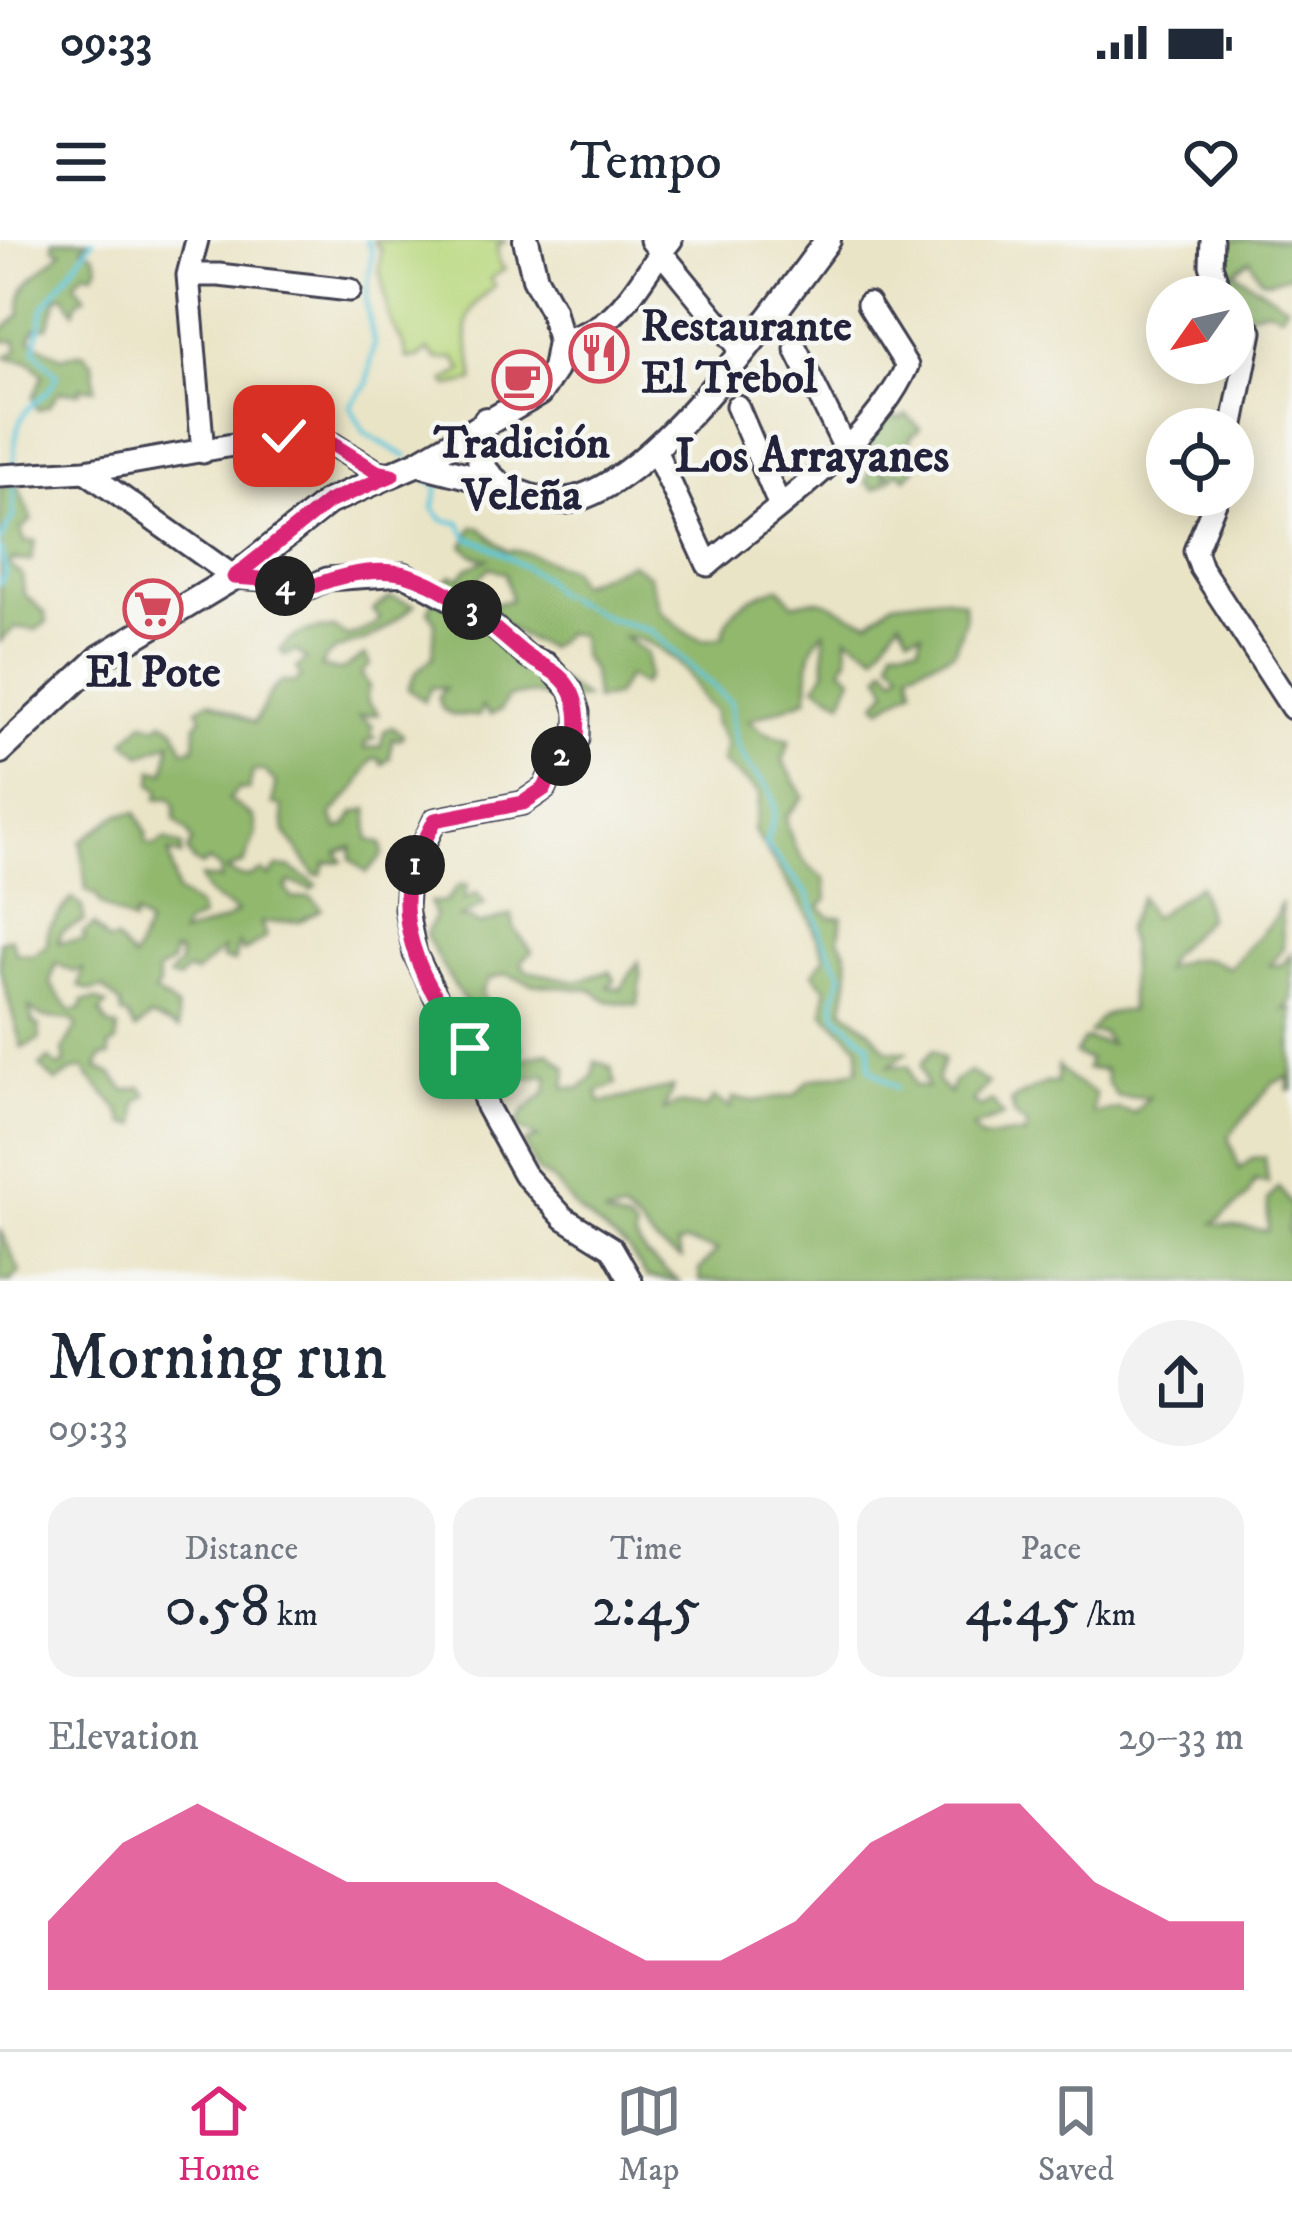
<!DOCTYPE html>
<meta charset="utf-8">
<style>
:root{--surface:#fff;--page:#f2f2f3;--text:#1f2937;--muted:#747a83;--line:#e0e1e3;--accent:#db2777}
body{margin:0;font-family:"IM FELL DW Pica",serif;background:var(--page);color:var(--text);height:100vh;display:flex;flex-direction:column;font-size:45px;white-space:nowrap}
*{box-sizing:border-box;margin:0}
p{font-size:39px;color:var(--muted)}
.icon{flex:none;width:66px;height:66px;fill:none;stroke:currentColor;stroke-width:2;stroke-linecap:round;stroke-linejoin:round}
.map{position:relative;height:1041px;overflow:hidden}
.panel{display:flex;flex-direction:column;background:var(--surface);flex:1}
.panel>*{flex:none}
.needle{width:78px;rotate:236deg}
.tools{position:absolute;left:1146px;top:36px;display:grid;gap:24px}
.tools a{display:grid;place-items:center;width:108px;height:108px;border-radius:50%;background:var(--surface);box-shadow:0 6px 30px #0003;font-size:60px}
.pin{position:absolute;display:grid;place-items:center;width:102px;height:102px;color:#fff;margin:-51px;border-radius:24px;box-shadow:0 6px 18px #0006}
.km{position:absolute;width:60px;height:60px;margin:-30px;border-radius:50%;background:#222;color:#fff;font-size:33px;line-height:60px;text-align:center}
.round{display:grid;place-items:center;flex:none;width:126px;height:126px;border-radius:63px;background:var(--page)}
.head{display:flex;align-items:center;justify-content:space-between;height:204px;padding:0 48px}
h1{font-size:66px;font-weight:600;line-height:90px}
.stats{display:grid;grid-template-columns:repeat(3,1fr);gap:18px;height:204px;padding:12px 48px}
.stats div{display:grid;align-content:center;border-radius:30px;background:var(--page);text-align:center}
.stats b{font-size:60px;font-weight:600}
.stats small{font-size:33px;font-weight:400}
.stats p{font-size:33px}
.chart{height:336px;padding:24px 48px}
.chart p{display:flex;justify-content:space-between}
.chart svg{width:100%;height:216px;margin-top:12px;fill:var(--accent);opacity:.7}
.status{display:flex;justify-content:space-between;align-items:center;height:84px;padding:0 60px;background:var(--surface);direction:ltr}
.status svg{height:33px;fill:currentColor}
header{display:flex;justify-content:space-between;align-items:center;height:156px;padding:0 48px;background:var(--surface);font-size:54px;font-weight:600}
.dock{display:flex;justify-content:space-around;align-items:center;height:168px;border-top:3px solid var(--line);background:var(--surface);font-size:33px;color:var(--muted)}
.dock a{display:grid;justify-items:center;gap:6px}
.dock .selected{color:var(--accent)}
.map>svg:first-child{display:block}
</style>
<div class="status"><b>09:33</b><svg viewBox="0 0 49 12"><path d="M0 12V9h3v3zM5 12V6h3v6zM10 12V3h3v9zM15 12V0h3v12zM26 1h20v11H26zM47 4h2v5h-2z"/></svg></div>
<header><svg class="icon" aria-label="menu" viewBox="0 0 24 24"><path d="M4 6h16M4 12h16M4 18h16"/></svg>Tempo<svg class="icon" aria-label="heart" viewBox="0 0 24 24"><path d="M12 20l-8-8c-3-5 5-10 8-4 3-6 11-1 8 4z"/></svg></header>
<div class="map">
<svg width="1292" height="1041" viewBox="0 0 1292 1041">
<rect width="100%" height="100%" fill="#f6f6f2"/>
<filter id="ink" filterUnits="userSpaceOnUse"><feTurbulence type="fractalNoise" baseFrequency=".00833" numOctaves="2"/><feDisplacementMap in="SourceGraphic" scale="24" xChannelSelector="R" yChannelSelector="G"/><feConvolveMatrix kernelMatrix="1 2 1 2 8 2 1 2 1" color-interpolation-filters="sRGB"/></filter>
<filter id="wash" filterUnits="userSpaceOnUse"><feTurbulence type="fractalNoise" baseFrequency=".004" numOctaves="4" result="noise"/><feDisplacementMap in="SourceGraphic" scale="48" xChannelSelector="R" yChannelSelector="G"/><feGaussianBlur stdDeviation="2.7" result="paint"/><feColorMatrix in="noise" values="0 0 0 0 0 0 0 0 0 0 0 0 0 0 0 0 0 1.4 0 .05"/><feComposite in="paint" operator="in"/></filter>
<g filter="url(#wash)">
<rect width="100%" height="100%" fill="#eae4c6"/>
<path fill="#b9d87f" stroke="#6e7d5d" stroke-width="3" d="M373 0H508L497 6 499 23 505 29 490 39 495 45C487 55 475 60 470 73 460 98 476 118 474 141L449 146 445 141 463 130 454 118 438 120 428 110 418 118H406C406 105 402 102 395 90 384 72 387 49 379 31L381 10Z"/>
<path fill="#92b86e" stroke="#5a6d54" stroke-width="3" d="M53 0H88L82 8 94 14 98 26 93 34 85 31 75 43 86 57 78 61 74 72 65 56H58L48 87 35 88 30 100 62 117 83 113 93 123 95 149 80 147V152H59L49 166 38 170 33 158 43 135 30 122 5 117 18 110 16 101H3L0 92 21 74C15 42 43 31 62 11L54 8Z
M1228 0H1292V34L1270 41 1261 39 1250 20 1234 32 1286 65 1281 74 1268 69 1249 73 1233 57H1228L1216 22Z
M884 174 899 179 907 175 920 189 911 197 903 217 916 228 906 238 897 231 890 240 881 222 886 243 874 249 866 242 872 225 865 213 871 207 869 198Z
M17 244 32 280 21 289 25 302 35 301 31 321 12 320 9 325 22 335 24 354 45 373 47 382 36 390 15 387 0 402V247Z
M473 287H480L507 311C531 309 547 324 570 329L578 344 631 323 649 335 661 371 688 394 704 400 723 397C727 366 751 356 779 347L794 364C834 351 834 374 870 381L893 362 943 356 964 362 965 379 954 412 910 430 914 448 881 468 876 463 888 450 880 434 886 426 896 437 902 429 891 419 894 406 919 405 922 392 909 395 900 379 876 414 847 396 848 417 842 428 853 437 842 461 816 445 825 431 824 391C803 413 811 431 807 459L749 480 763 492 790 500 783 521 804 557 786 577C790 604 802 624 825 639L827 660 820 667 830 677H842L839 699C855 721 847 745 843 769L870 790 887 810 907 812 889 826H909L914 845 927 848 921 825 933 810 944 819 937 841 950 854 954 841 970 832 988 843 972 862 981 867 992 861 1003 876 972 888 981 898C998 899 1008 891 1024 896L1027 886 1015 876 1011 861 1046 843H1057L1058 826 1072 841 1095 853 1093 874 1118 869 1134 873 1149 857H1117L1107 842 1105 830 1086 829 1089 820 1075 814 1084 799 1110 804 1102 793H1090C1100 773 1109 771 1130 771V707L1125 690 1141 657 1152 678 1199 645 1208 677C1194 695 1169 710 1163 730 1185 716 1206 715 1229 728L1275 678 1281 662 1283 708 1270 725H1282L1292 713V760L1284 770 1292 768V850H1288V837L1273 843 1228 897 1240 929 1252 918 1265 917 1268 943 1255 941 1247 957 1214 983 1268 991V960L1279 947 1292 967 1288 991 1292 993V1041H700L699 1030 717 1010 684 1002 677 1005 682 1018C653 1008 648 989 623 972L603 975 628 983 636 991 635 998 646 1015 678 1041 647 1037 628 1009 576 969 555 942 538 932 524 903 538 898 515 887 524 871 546 852 548 835 528 839 501 836C489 783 446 744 426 694L435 676 430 662H445L459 645H467L464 659 477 653 485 663 460 678 471 679 479 685 512 675 514 688 532 712 521 721 526 731 577 741 610 731 615 740 608 747 621 749 638 722 641 735 638 765 608 761 591 750 532 744 506 734 489 739 481 752 502 793 516 794 522 808 518 820 548 812 567 828 565 847 580 849 593 836 595 821 611 827 616 844 597 852 601 863 673 847 664 870 678 864 706 868 714 858 731 868 733 858 755 861 795 855 809 840 858 830 859 806 824 773 826 748 813 733 825 717 809 677 754 591 760 555C750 541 734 535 722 522L726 503 714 482 715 471C697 457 702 456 691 439 679 419 646 397 624 397L647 414 648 437 642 445 627 436 615 456 595 460 592 430 581 416 580 395 565 393 548 408C526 399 500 387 489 365L511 360 505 333 490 327 470 348 474 357 467 359 444 341 452 335 460 338 467 328 488 319 475 316 463 306Z
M434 356 585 458C549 467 545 446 507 458L501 470 490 475 482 467 479 476 452 475 442 469 438 457 445 448 431 447 424 461 408 449 417 431 433 417 435 382 429 371Z
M391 357 415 365C402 375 390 386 376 395 357 407 329 403 321 428L342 430 365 415 370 425 361 433 369 447C363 465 371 462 378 474L359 476 373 486 370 494 376 497 365 503V509L381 506 384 491 392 487 403 495 400 500 392 498 390 518 383 524 378 518 372 519 356 548 331 575 338 589 347 585 354 573 368 569 369 600 382 604 383 615 366 633 351 619 352 607 337 613 343 621 326 623 321 635H315L285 592 282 566 273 565 275 542 265 531H253L249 550 239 549 229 559 254 578 256 593 244 623 227 630C240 639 249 639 262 631L269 637 277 627H289L317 645 312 650 291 642 286 648 293 659 311 657 322 669 300 681 261 683 266 697 243 712 238 703 234 722 222 719 223 709 195 734 188 730 178 740 169 737 179 724V713L173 712 171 723 157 732 159 746 154 752 176 767 179 789 151 777 135 790 128 776 122 774 121 765 103 748 91 751 79 746 83 729 73 732 56 723 50 743 70 771 81 769 83 761 97 760 107 765 100 772 108 785 118 788 116 803 109 807 110 816 102 817 97 828 111 834 126 851 141 847 147 855 137 862V885L125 884C117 859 95 850 83 828L72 831 56 842 40 826 49 819 58 827 65 824 63 809 77 786 72 780 42 777 29 768 33 783 39 786 40 799 22 808 0 729V701L11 698 16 713 33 715 47 705 48 689 72 658 83 667 84 681 61 692 58 702 85 700 83 693 94 685 108 702 116 700 133 720 148 685 135 675 133 683 101 664 96 655 86 650 81 601 118 575 136 572 146 592V604L155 606 165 599 182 606 181 616 169 612 177 652 198 667 201 678 185 685 181 695 224 681 237 672C221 661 205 659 201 637L221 640 220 629 209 621 202 626 194 622 187 611 192 602 188 592 175 580V565L170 558 157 559 160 550 152 544 153 530 165 532 171 502 142 515 125 501 144 482 157 486 163 481 175 488 184 510 195 507 196 485 202 477 197 468 210 461 254 483C265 468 265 454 282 441L294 443 301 438 297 428 306 419 296 411 285 416 280 410C294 392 312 389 334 388L348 397 374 386 380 379 373 370Z
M0 989 20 1032 11 1041H0Z"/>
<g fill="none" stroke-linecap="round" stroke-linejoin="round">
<path stroke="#60c7dd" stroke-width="4.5" d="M366 0 372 11 366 62 374 104 367 145 350 166 365 193 407 217
M14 226C14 210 15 188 24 174 35 157 49 159 57 134L35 111 44 67 93 0
M423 235 438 248 433 268 443 280 460 283 468 298 484 303 543 338 555 353 610 379 651 391 731 463C732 476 732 490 736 502 753 550 793 542 765 604L809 656 822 697 842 734 834 758 836 775 870 804V828L897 848
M0 301 13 277 14 244
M0 308 6 332 0 343"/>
</g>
</g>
<g filter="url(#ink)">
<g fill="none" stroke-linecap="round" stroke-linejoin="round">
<defs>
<path id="minor" d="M197 0 188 35 203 212
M651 0 743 112
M1212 0 1211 25 1222 57
M188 35H219L350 50
M560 101C624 87 633 45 671 0
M796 109 845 208
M737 166 779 264
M1232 189 1251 92 1233 69
M654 208 708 325C773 269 872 205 907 126L868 64
M85 231 234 337 277 340 295 354 327 339 404 334 480 375 528 417 547 424 571 450 578 472 577 499 556 522 545 548 523 563 435 580 408 639 406 669 415 714 439 763 457 779 470 808 487 867 524 934 564 978 612 1008 631 1041
M0 236 85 231 284 196 332 204 377 232 392 234
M1218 255 1195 311 1201 328 1292 468"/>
<path id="major" d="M486 180C472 205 477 229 501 245
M418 223C445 231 473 236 499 245 520 253 537 262 561 261 647 257 777 67 828 0
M0 511 101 417 234 337 328 262 418 223 539 153 555 129 560 101 552 69 535 38 526 0"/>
</defs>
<use href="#minor" stroke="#403f50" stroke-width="27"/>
<use href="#major" stroke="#403f50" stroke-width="30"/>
<use href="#minor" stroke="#fff" stroke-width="21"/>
<use href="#major" stroke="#fff" stroke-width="24"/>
</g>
</g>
<g fill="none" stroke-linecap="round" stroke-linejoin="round" filter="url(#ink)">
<defs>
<path id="route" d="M284 196 332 204 377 232 392 235 328 262 234 337 277 340 296 354C326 339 370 325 405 334 451 347 487 383 522 412 540 427 560 429 572 453 579 468 578 483 577 499L556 521 545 548 523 563 435 580C426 599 412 622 408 642 400 680 417 730 439 761 452 780 460 786 470 808"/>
</defs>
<use href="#route" stroke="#fff" stroke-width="24"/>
<use href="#route" stroke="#db2777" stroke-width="15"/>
</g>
<defs>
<symbol id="restaurant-ring" viewBox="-11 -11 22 22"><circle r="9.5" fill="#f6f6f2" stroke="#d1495b" stroke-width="1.5"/><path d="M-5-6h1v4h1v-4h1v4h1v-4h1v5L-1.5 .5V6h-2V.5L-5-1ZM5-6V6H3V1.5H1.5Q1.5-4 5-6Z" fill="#d1495b"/></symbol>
<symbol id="cafe-ring" viewBox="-11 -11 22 22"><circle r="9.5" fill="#f6f6f2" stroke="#d1495b" stroke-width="1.5"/><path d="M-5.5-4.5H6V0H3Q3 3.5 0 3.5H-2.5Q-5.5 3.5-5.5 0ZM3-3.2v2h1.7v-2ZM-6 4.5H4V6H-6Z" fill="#d1495b"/></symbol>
<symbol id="supermarket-ring" viewBox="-11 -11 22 22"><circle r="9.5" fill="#f6f6f2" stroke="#d1495b" stroke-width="1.5"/><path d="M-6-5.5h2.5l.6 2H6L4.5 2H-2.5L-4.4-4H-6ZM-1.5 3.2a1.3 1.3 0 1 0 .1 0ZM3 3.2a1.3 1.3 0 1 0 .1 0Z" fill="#d1495b"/></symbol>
</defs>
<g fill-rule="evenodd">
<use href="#restaurant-ring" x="566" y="80" width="66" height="66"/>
<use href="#cafe-ring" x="489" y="107" width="66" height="66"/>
<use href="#supermarket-ring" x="120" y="336" width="66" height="66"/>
</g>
<g text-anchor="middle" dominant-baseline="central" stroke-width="9" stroke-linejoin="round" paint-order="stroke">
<g font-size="45" font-weight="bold" fill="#22223b" stroke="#f6f6f2">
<text x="641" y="87" text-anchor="start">Restaurante<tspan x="641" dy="52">El Trebol</tspan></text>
<text x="522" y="204">Tradición<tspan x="522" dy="52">Veleña</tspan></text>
<text x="153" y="433">El Pote</text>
</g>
<g font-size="48" font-weight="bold" fill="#22223b" stroke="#f6f6f2">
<text x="812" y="217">Los Arrayanes</text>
</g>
</g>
</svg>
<div class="tools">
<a><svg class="needle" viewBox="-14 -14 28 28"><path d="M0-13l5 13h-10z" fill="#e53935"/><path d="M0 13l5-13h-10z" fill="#747a83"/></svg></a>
<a><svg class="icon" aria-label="locate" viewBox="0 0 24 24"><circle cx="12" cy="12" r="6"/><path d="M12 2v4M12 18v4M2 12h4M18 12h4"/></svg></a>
</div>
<div class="pin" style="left:470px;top:808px;background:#1e9e55"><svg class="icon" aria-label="arrive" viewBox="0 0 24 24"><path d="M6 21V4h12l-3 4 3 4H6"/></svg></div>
<div class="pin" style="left:284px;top:196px;background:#d93025"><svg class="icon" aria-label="check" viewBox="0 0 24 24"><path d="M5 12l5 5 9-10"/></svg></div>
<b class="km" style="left:415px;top:625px">1</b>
<b class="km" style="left:561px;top:516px">2</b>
<b class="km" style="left:472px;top:370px">3</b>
<b class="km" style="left:285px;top:346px">4</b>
</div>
<section class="panel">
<div class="head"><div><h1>Morning run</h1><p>09:33</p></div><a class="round"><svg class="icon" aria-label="share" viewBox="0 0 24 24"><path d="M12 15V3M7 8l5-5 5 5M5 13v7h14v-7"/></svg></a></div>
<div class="stats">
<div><p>Distance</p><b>0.58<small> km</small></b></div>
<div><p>Time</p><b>2:45</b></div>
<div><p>Pace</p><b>4:45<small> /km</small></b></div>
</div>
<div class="chart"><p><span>Elevation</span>29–33 m</p>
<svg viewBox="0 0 160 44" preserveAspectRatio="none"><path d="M0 44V30L10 14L20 6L30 14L40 22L50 22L60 22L70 30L80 38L90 38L100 30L110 14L120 6L130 6L140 22L150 30L160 30V44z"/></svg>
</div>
</section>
<nav class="dock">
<a class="selected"><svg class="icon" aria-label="home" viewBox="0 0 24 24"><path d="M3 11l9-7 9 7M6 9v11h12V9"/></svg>Home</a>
<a><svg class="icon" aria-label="map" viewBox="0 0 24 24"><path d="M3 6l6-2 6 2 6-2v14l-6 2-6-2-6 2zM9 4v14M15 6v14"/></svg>Map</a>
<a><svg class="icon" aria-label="saved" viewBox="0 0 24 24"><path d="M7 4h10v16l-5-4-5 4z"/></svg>Saved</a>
</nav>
